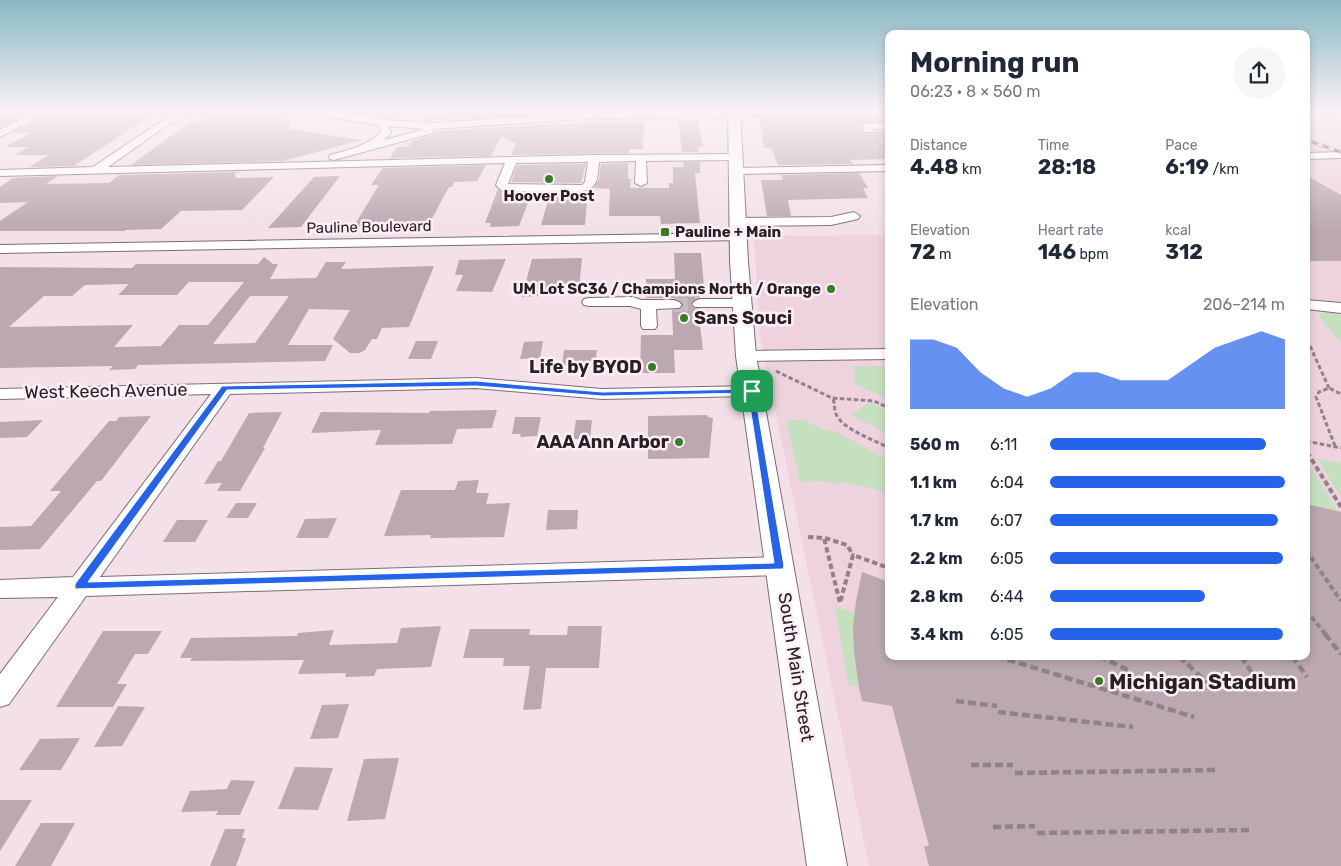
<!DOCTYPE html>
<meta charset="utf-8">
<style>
:root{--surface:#fff;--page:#f6f6f7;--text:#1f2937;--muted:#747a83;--accent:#2563eb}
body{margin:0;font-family:Rubik,sans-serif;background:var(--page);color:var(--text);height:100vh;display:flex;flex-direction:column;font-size:19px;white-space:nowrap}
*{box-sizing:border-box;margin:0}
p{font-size:16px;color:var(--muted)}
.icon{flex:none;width:28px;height:28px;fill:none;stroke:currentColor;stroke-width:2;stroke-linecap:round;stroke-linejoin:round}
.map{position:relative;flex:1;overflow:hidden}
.side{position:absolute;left:885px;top:30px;width:425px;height:630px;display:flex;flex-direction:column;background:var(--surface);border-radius:10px;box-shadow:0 2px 8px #0003}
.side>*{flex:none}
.pin{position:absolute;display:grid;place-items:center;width:42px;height:42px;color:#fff;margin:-21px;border-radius:10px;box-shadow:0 2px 8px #0006}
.round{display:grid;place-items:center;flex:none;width:52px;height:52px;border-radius:26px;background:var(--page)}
.overview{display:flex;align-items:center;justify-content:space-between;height:85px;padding:0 25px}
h1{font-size:28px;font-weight:700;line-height:38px}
.metrics{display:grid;grid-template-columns:repeat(3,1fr);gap:8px;height:85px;padding:5px 25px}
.metrics div{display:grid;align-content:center}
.metrics b{font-size:21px;font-weight:700}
.metrics small{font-size:14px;font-weight:400}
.metrics p{font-size:14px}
.chart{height:140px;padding:10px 25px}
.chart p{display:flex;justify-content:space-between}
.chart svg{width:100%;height:90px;margin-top:5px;fill:var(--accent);opacity:.7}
ul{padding:0 25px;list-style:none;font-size:16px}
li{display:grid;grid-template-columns:80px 60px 1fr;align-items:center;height:38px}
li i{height:12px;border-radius:6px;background:var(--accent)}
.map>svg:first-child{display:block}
</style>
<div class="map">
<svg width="1341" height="866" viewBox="0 0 1341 866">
<rect width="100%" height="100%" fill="#f3e0e9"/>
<path fill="#eed3df" d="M1306 110H1341V866H869L760 337 754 236 889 235V656H1306Z"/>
<path fill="#c5e0bf" d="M1321 313 1341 314V318H1339L1341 320V343L1319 317Z
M853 366H889V400L853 383 856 380Z
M869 402 889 412V435L852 415Z
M786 420H804L824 430H833L889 461V495L872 488 841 482 840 484 820 481 800 482Z
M1306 458 1338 512 1306 505Z
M1318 458 1341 463V497L1318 460Z
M835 607 855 613 854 652 859 686H849Z"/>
<path fill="#bba8b1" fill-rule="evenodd" d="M221 110 290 120 289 129 362 140 283 161 131 165 192 121H199Z
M430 110 472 112 542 110V114L424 121Z
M158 111 74 166 29 167 49 155H15L29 147H5L32 132 12 133 50 112Z
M29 112 0 128V113Z
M889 116V121H867L860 127 864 134H872L874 131H889V159L850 160 853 164 778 165 771 148H764L759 117Z
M678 120H698L703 147H698L699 152H682Z
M595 122H644L643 149H629V153L511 155 516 143 501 137 491 156 390 158 397 147H408L412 141 433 135 435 131Z
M683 162H700V173H695L700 223 661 224 660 216H609L610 189 594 188 599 179 601 164 628 163V179H631L630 188H669V183H673V167H684Z
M586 164 581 183 511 182 517 165Z
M486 165 477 181 454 182 452 187H449L427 228 404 229 405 227 354 226 379 185H371L383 168Z
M242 172 235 173 236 178 274 177 242 210 181 211 161 229 126 230 124 231H0V221L28 202 0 203V187L13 178 58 176 46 184 109 183 119 175Z
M859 173 868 188H863L868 198 788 200 791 216H767L761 180H783L781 175Z
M1306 175 1341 195V261H1306Z
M340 176 301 227 268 228 314 177Z
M498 189 502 193H532L519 226 490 227 491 223H485Z
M588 191 585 225H541L549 197 537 193 578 194Z
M674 253H701L704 286H698L699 297 690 304 694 308 698 309 703 350H674L675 373H640L641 335H673L672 310H679L684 305 680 301 674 298H646V279H675Z
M264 257 273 264H278L270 279 316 278 326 262H346L341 269 434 266 409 327 382 328 377 339H372L365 350 359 353H350L333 339 350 310 309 309 288 345H333L325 361 138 365 135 369 109 370 113 366 0 368V267L123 268H132L136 264H258ZM189 282H244L208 325H179L161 346 114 347 133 325 9 327 44 296H72L85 285 129 284 118 295H177ZM250 296H289L255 343 213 344Z
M582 258 579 289 542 290 540 296 522 297 532 259Z
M506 259 492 292 456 291 463 275H455L459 260Z
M416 341H438L431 359H408Z
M543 341 540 358 520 359 524 342Z
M564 350H597L595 365H562Z
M497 410 492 428 457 429 452 444 375 445 381 430 311 433 321 412 429 413 430 411Z
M282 412 263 448H265L240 491H217L222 483 204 484 218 461H221L249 413Z
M707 415 708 417 713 418 709 458 648 459V416Z
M151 416 101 481H97L40 549 0 550V527L31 526 61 491H50L109 421H116L119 417Z
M515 417H541L537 436 520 437 521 434H512Z
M43 420 27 437 0 438V422Z
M576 420H592L590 439H573Z
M479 480 476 493H489L486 504 510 503 504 537 430 538 431 535 384 536 401 490H455L458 481Z
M236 503H257L248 518H226Z
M1306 504 1341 512V866H929L924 846H929L892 706 862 701 859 688 854 652 853 627 856 601 862 572 889 582V656H1306Z
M548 510H578L577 529 546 530Z
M337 518 328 538H296L305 519Z
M177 520H208L195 542H163Z
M441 626 431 667 377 669 374 676 345 677 346 673 298 674 304 660 190 661 192 658H180L191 638 297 636 298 633 334 630 329 645 397 643 401 628Z
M568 626H602L599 668H546L541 709 523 710 530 666H503L504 658H463L470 629H530L529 635H567Z
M103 631H162L148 654H135L117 684H127L113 707H56Z
M349 704 338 738 310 739 322 705Z
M118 706 145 707 122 746 94 747Z
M80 738 61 770H19L40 739Z
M399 758 385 819 347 821 364 759Z
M295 767 333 768 318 810 278 809Z
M231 780 255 781 240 815H216L218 811 181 812 190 791 227 789Z
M0 800H32L0 851Z
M41 823H75L51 866H15Z
M225 829H245L242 838H246L236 866H210Z"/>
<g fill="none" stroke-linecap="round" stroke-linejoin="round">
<path stroke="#cabac2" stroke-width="14" stroke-dasharray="14 7" stroke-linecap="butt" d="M674 305 700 304"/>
<defs>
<path id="minor" d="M38 110H50L0 137V130Z
M187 110H200L169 124 108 167 594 155 736 154 741 157 736 160 646 161 647 183 641 186 635 183 636 161 599 162C597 180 599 189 578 192L502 191 496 185 505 163 0 176V170L93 167 163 120ZM588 162 585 182 582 185 508 184 516 163Z
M300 110H323L387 120 433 123 582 113 830 110 825 113 582 119 433 129V133L334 160 330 159 329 157 330 155C348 150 367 146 381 132L378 125 305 113ZM388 126 425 129 384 140 391 133Z
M889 123V129H873L872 132H864L862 126 867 123Z
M1341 152V158L1306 159V153Z
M889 165V171L736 174 730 171 736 168Z
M854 212 860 216 858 219 831 225 738 226 732 222 738 218 831 217Z
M738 233 745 237 743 240 0 253V245Z
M633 297 641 300H674L679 302 682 305 679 308 656 309 657 326 655 329H643L641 326V309L630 306H589L584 305 582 302 584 299 589 298Z
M700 299H742L747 300 749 303 747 306 742 307H695L692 304 695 301Z
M1306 300 1341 303V313L1306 309Z
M889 349V359L746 361 740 360 738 356 740 352 746 351Z
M476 378 602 389 752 386 758 387 761 391 758 395 752 396 602 399 476 388 230 394 100 577 780 557 788 560 791 566 788 572 780 575 86 596 9 704 0 707V674L58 597 0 598V580L73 577 211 394 0 399V389Z"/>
<path id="major" d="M728 110H740L748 261 756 356 847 866H807L736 356 730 261Z"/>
</defs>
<use href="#minor" stroke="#7d6c74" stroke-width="2"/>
<use href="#major" stroke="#7d6c74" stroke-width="2"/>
<path stroke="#8f8288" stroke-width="3" stroke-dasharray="4.5 2.5" stroke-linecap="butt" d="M1310 346 1329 388
M776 371 832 398 874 401 889 408
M833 399C835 404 834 409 836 414 843 430 875 440 889 448
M1306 441 1341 448
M1335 446 1316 397 1319 392 1329 388 1341 394
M1306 450 1308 453"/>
<path stroke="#8f8288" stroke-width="4" stroke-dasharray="5.5 3" stroke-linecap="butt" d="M1307 452 1341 507
M808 537 824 538 840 603 853 555 889 568
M825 538 847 545 853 555
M1306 550 1341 601
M1306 610 1326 635"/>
<path stroke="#8f8288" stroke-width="4.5" stroke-dasharray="8 4" stroke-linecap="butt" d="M1325 634 1341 654
M996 656 1194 717
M1099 656 1130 671
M1179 656 1208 684
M1241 656 1256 679
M1292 656 1307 677
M956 701 997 706
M998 712 1133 727
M971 765H1013
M1015 773 1215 770
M993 827 1035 826
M1037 833 1251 830"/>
<use href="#minor" fill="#fff" fill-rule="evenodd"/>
<use href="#major" fill="#fff" fill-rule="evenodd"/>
<defs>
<path id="rail" d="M1306 140 1341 152"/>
</defs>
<use href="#rail" stroke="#665b60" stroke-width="3"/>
<use href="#rail" stroke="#feeff6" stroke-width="2" stroke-dasharray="6" stroke-linecap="butt"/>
</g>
<linearGradient id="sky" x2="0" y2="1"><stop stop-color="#87b8c3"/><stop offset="0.48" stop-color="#faf1f5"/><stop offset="1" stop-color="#faf1f5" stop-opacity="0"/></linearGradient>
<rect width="1341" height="231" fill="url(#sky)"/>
<path fill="#2563eb" stroke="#fff" fill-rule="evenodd" d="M476 381 602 392 754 389 784 566 783 569 75 589V584L222 386ZM476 386 602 396 748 393 774 563 88 582 227 390Z"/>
<g fill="#367e23" stroke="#feeff6" stroke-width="2">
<circle cx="549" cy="179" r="5"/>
<rect x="660" y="227" width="10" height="10" rx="2.5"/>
<circle cx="831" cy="289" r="5"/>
<circle cx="684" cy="318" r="5"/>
<circle cx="652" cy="367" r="5"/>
<circle cx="679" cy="442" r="5"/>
<circle cx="1099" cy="681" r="5"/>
</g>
<g text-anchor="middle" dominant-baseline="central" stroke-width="5" stroke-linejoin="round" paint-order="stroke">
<g font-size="15" font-weight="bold" fill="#282124" stroke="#feeff6">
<text x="549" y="196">Hoover Post</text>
<text x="675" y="232" text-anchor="start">Pauline + Main</text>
<text x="821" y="289" text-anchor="end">UM Lot SC36 / Champions North / Orange</text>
</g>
<g font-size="15" fill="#282124" stroke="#feeff6">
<text transform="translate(369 227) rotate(-1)">Pauline Boulevard</text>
</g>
<g font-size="18" font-weight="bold" fill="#282124" stroke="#feeff6" text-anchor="end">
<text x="694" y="318" text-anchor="start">Sans Souci</text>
<text x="642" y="367">Life by BYOD</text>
<text x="669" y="442">AAA Ann Arbor</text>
</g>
<g font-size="18" fill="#282124" stroke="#feeff6">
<text transform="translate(106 391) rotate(-1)">West Keech Avenue</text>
<text transform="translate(796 667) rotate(81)">South Main Street</text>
</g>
<g font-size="21" font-weight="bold" fill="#282124" stroke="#feeff6" text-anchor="start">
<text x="1109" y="681">Michigan Stadium</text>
</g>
</g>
</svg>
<div class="pin" style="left:752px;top:391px;background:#1e9e55"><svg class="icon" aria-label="arrive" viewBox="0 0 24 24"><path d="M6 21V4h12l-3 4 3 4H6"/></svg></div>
<section class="side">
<div class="overview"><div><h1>Morning run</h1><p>06:23 · 8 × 560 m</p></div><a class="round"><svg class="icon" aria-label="share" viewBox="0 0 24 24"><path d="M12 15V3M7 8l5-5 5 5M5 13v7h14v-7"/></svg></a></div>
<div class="metrics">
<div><p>Distance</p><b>4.48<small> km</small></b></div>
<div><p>Time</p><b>28:18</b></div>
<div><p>Pace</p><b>6:19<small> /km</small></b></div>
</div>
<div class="metrics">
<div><p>Elevation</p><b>72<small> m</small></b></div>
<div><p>Heart rate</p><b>146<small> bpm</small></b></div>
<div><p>kcal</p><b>312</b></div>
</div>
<div class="chart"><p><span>Elevation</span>206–214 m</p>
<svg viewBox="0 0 160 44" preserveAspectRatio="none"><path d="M0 44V10L10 10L20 14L30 26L40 34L50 38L60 34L70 26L80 26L90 30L100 30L110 30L120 22L130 14L140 10L150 6L160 10V44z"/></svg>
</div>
<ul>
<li><b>560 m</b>6:11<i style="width:92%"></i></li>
<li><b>1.1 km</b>6:04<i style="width:100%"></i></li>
<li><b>1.7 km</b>6:07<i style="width:97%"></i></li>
<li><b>2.2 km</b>6:05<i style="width:99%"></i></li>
<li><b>2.8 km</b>6:44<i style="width:66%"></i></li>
<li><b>3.4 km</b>6:05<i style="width:99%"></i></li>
</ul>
</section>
</div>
